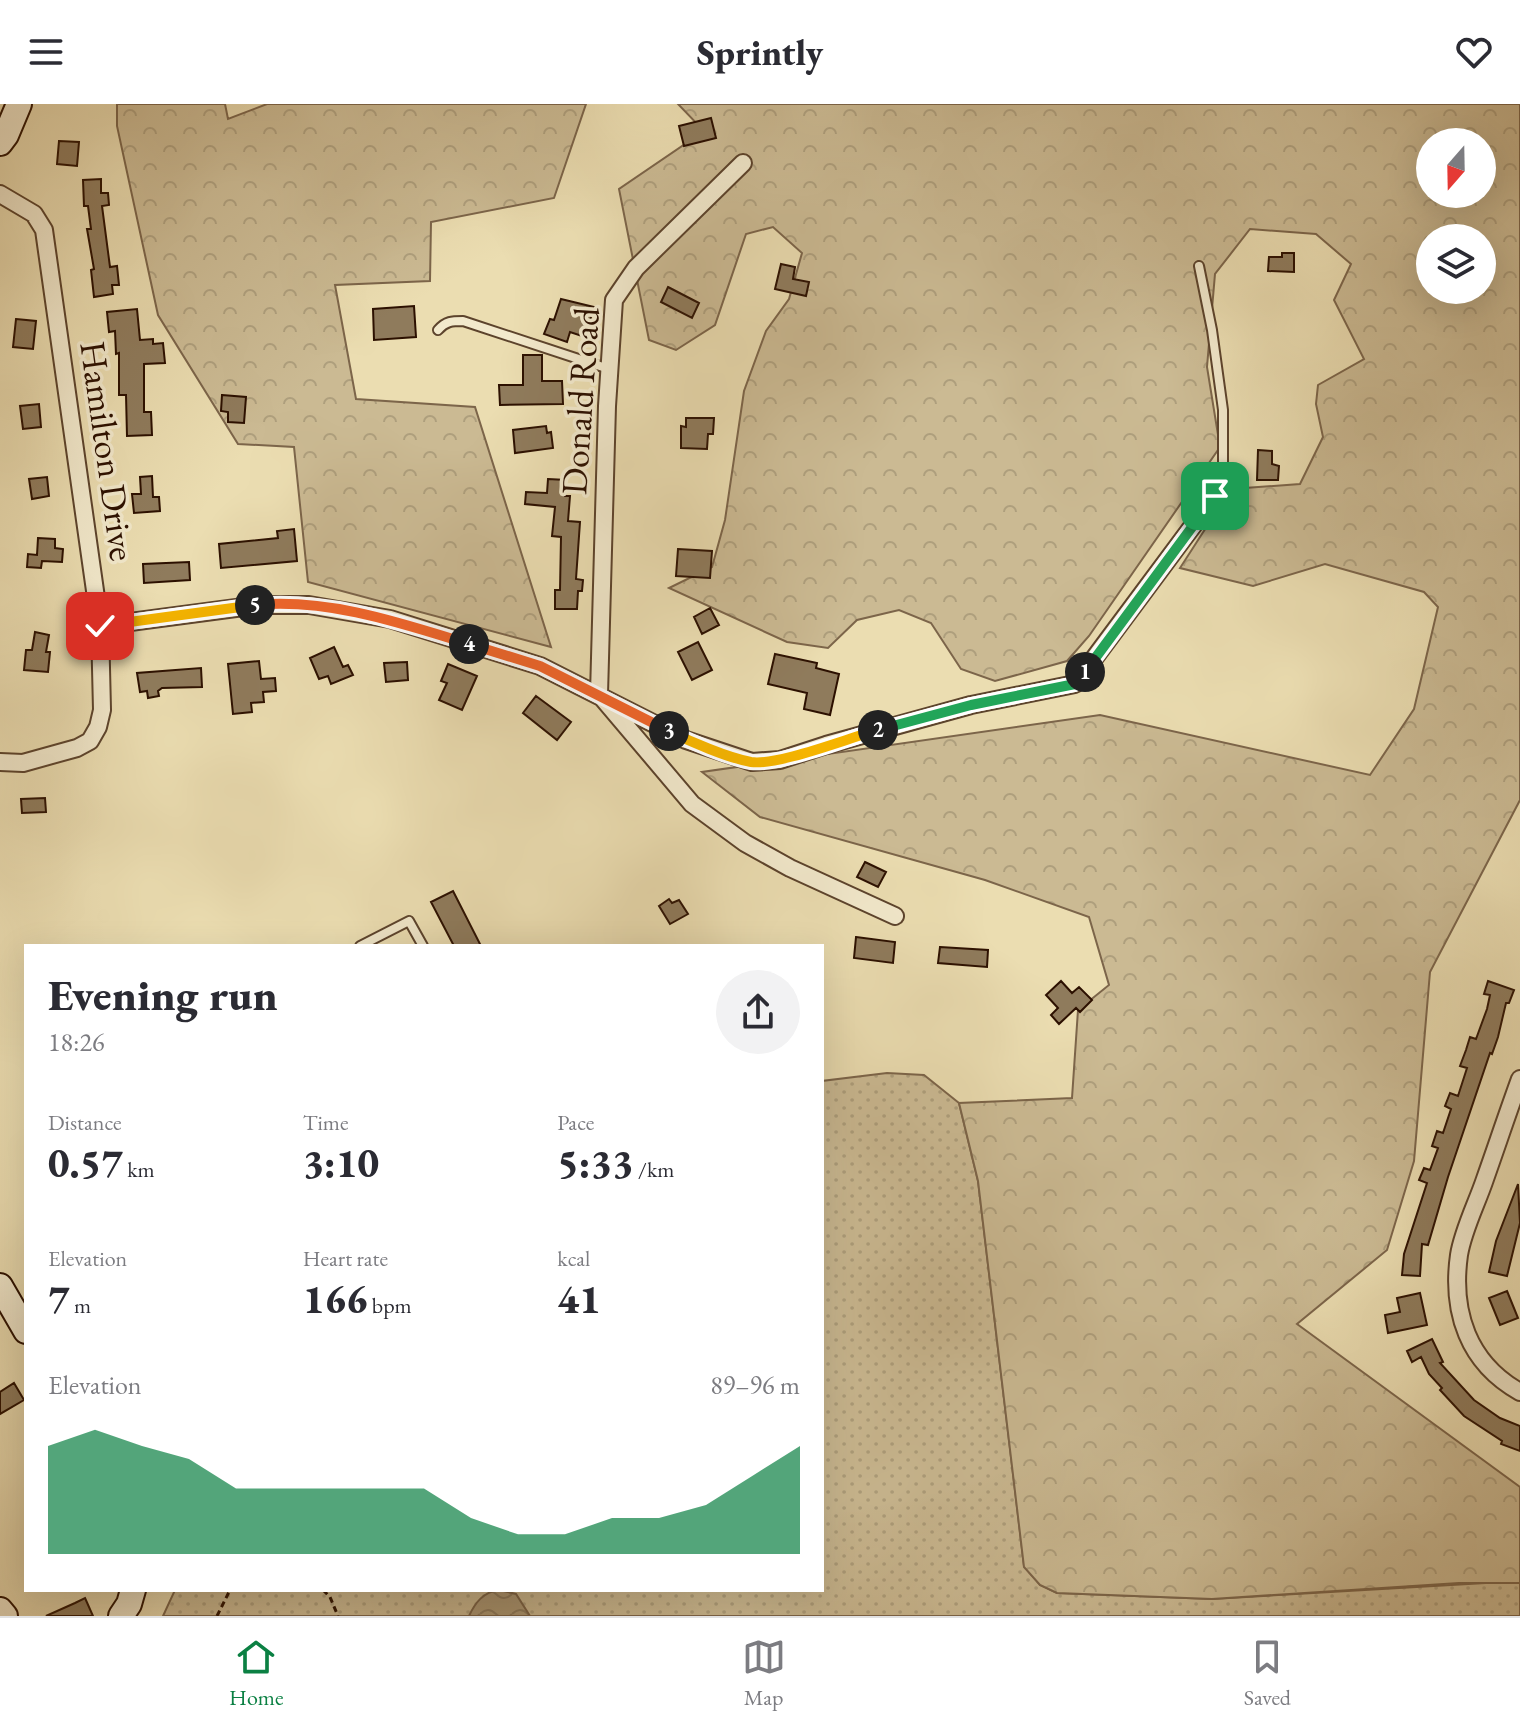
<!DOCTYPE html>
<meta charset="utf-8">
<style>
:root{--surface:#fff;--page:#f2f2f3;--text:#2b2b33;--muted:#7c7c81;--line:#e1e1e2;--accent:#0b8043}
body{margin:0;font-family:"EB Garamond",serif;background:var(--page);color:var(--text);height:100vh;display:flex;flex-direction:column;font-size:30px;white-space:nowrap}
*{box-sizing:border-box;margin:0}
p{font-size:26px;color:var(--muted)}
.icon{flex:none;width:44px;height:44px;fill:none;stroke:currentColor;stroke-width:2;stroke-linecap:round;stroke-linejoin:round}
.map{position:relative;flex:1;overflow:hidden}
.details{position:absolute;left:24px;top:840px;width:800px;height:648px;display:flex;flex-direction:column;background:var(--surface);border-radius:0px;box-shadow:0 8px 32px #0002}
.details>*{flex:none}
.needle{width:52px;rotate:200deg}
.buttons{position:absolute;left:1416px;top:24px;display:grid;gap:16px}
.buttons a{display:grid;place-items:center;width:80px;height:80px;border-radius:50%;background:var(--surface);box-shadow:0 8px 32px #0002;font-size:40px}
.pin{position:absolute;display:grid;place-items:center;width:68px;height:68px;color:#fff;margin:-34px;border-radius:16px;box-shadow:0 4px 12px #0006}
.km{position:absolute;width:40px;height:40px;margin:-20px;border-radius:50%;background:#222;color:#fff;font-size:22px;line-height:40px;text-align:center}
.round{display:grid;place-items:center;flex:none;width:84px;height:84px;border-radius:42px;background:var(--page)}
.summary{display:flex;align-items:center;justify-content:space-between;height:136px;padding:0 24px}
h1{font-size:44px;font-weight:800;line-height:60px}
.metrics{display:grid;grid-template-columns:repeat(3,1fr);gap:12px;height:136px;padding:8px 24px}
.metrics div{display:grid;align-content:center}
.metrics b{font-size:40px;font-weight:800}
.metrics small{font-size:22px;font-weight:400}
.metrics p{font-size:22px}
.chart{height:224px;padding:16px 24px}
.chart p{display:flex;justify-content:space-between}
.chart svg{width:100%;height:144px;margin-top:8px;fill:var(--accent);opacity:.7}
header{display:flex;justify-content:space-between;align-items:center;height:104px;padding:0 24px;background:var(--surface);font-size:36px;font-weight:800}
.dock{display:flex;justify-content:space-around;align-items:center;height:112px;border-top:2px solid var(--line);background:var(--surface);font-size:22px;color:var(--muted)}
.dock a{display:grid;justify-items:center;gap:4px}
.dock .selected{color:var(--accent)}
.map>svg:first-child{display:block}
</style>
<header><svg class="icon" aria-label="menu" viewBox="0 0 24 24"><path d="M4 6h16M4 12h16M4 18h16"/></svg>Sprintly<svg class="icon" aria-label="heart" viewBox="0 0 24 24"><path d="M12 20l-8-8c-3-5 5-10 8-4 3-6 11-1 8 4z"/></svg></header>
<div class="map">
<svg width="1520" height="1512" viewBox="0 0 1520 1512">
<defs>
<pattern id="grass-dots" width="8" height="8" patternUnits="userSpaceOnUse" patternTransform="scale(2)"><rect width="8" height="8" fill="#cbba93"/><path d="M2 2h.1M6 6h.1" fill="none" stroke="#ae9f7d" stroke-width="1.8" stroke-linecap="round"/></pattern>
<pattern id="forest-crowns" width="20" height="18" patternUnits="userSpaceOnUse" patternTransform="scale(2)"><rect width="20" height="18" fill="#cbba93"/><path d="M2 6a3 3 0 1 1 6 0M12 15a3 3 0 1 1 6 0" fill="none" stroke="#ae9f7d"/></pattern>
<pattern id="water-waves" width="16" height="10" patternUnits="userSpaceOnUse" patternTransform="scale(2)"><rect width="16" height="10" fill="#aa9775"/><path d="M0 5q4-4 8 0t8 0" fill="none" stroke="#8b7a5e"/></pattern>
</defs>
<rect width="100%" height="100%" fill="#ebddb1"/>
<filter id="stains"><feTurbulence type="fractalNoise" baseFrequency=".0025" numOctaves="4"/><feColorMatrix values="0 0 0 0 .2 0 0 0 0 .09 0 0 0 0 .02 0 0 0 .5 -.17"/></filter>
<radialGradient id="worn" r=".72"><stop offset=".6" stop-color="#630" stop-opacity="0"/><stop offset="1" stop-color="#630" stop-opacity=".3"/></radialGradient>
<path fill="url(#grass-dots)" stroke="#7c654a" stroke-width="2" d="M887 969 924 971 959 999 978 1077 1024 1462 1040 1481 1057 1489 1212 1495 1503 1478 1520 1479V1512H163L175 1486H822V977Z"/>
<path fill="url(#forest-crowns)" stroke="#7c654a" stroke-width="2" fill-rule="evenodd" d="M117 0H225L228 15 267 0H586L554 94 431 118 430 177 335 181 356 295 475 303 551 543 308 478 294 343 238 340 158 211 117 22Z
M678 0H1520V696L1430 868 1414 1057 1387 1146 1297 1220 1520 1383V1479H1459L1212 1495 1057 1489 1040 1481 1024 1463 978 1077 959 999 1072 994 1078 906 1109 881 1089 813 985 776 760 713 702 668 1100 611 1370 671 1414 605 1438 503 1424 488 1325 460 1253 482 1180 464 1231 385 1300 380 1323 333 1316 300 1318 281 1364 255 1334 196 1351 160 1316 130 1250 125 1215 170 1207 263 1220 343 1089 532 1067 557 995 577 961 565 931 519 899 506 857 516 828 544 787 538 669 484 712 463 725 416 744 287 766 227 789 195 802 149 773 123 746 130 715 221 676 246 649 236 619 85 704 27ZM1430 38H1482V90H1430ZM1430 134H1482V186H1430Z"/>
<path fill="url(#water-waves)" stroke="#786146" stroke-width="2" d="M499 1486 516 1490 530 1512H469C475 1499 483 1488 499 1486Z"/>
<path fill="#8f7b5c" stroke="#2c1000" stroke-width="2" d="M711 14 716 34 684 42 679 22Z
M59 37 79 38 77 62 57 60Z
M101 75V89H108L109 101 102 102 110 163 117 162 119 181H112L113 190 94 193 91 166 94 165 87 125H91L88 102H84L83 76Z
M1282 149H1294V168L1268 167 1269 153H1282Z
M781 160 795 163 793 175 809 178 806 192 775 185Z
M668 183 699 199 692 214 661 198Z
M561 195 594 203 585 233 570 228 567 238 544 230 550 215 554 216Z
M414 202 416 233 374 236 373 205Z
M137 205 140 236 153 235V240L163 239 165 259 144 260V308H151L152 331 127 332 126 291H119V249L116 250 115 227 109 228 107 208Z
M16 215 36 217 33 245 13 243Z
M523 251H542V277H562L563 300 500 301 499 281H523Z
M222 291 246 293 244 319 228 318V308L221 307Z
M39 300 41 323 23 325 20 302Z
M686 314H714L713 330H708L707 345 681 344V322L686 323Z
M546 322 547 329 551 328 553 344 515 349 513 326Z
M1258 346 1272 347V360L1279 362 1278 376H1257Z
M152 372 153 393H159L160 407 134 409 132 390H141L140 373Z
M47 373 49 392 32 395 29 375Z
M548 375 566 376 565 392H570L568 417 580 418 576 475 583 476 582 487H578L577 505H555V486H560L561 433 552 432 555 403 525 400 526 388 547 389Z
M294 425 297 457 221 464 219 440 278 434 277 427Z
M38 434 55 435V444L63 445 62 458 42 457 41 464 27 463 28 450 37 451Z
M678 445 712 447 710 474 676 472Z
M189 458 190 476 144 479 143 460Z
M710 504 719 521 702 530 694 513Z
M35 528 49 531 46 548H50L48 568 24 566 26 546H32Z
M698 538 712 566 692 576 678 548Z
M334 543 343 563 348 561 353 571 331 580 328 572 319 575 310 554Z
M775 550 817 559 816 564 839 570 830 611 804 605 807 589 768 580Z
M259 557 261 575 275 574 276 587 263 588 264 598 251 599 252 608 233 610 228 560Z
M407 558 408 576 386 578 384 559Z
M448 560 477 572 462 606 439 596 447 579 441 577Z
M201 564 202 583 162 584 158 587 159 592 148 594 147 587 140 588 137 569Z
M536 592 571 618 557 636 523 609Z
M45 694 46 708 22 709 21 695Z
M865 758 886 768 878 783 857 773Z
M453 787 481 842H454L431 798Z
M669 795 672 799 679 796 688 810 670 820 659 802Z
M856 833 895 838 893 859 854 854Z
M940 843 988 846 987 863 938 859Z
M1061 877 1072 889 1079 883 1092 896 1080 908 1076 904 1059 920 1051 911 1058 904 1046 891Z
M1488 877 1514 886 1509 899H1506L1498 933 1492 950 1490 949 1448 1073 1428 1141 1422 1140 1420 1172 1402 1171 1404 1150 1427 1079 1419 1076 1424 1064 1430 1066 1438 1044 1432 1042 1437 1027 1443 1029 1451 1005 1445 1002 1450 989 1458 992 1467 964 1460 962 1466 946 1470 933 1476 935 1487 905 1490 891 1484 890Z
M1518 1080 1520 1119 1507 1172 1489 1168 1496 1137Z
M1507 1187 1518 1214 1500 1221 1489 1194Z
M1420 1189 1427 1221 1388 1229 1385 1211 1400 1208 1397 1194Z
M1432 1235 1443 1258 1440 1259 1474 1296 1500 1314 1520 1322V1347L1501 1340 1502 1337 1464 1312 1440 1286 1442 1284 1429 1270 1421 1253 1412 1258 1407 1247Z
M14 1279 24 1296 0 1310V1288Z
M85 1494 93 1512H46L75 1499Z"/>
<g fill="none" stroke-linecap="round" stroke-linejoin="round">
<defs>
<path id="lane" d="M1199 162 1212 226 1223 306V376L1215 392
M438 226C446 217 452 217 463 217L609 265
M360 842 409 817 423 842"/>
<path id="street" d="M743 59 636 164 614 196 607 302 599 590 692 700 745 739 790 764 895 812
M0 90 34 110 44 126 100 522 102 606 98 623 90 637 77 644 23 659 0 658
M100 522 259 501H309L390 515 540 562 686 636 752 658 780 656 826 641 971 601 1075 580 1215 392
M1520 975C1508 1008 1497 1041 1485 1075 1477 1099 1463 1126 1459 1151 1451 1208 1468 1259 1520 1288"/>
<path id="secondary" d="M0 39 6 31 19 0
M0 1182 26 1227
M0 1506 5 1512
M121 1512 129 1500 133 1486"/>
</defs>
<use href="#lane" stroke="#5c432c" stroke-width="12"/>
<use href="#street" stroke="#5c432c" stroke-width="20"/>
<use href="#secondary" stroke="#2c1000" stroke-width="28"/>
<path stroke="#2c1000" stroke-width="3" stroke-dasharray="6 4" stroke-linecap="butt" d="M323 1486 330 1493 338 1512
M217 1512 230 1486"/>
<use href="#lane" stroke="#f2e9cc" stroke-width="8"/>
<use href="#street" stroke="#f2e9cc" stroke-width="16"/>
<use href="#secondary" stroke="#f2e9cc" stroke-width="24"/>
</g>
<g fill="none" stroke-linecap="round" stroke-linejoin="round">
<defs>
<path id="split-1" d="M1085 568 1215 392"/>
<path id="split-2" d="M878 626 971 601 1075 580 1085 568"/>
<path id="split-3" d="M669 627C689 637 728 654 751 658 778 662 848 634 878 626"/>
<path id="split-4" d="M469 540 540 562 669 627"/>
<path id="split-5" d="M255 501C328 494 401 519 469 540"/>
<path id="split-6" d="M100 522 255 501"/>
</defs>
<use href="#split-1" stroke="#fff" stroke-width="16"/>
<use href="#split-2" stroke="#fff" stroke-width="16"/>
<use href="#split-3" stroke="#fff" stroke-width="16"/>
<use href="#split-4" stroke="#fff" stroke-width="16"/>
<use href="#split-5" stroke="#fff" stroke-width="16"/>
<use href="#split-6" stroke="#fff" stroke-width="16"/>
<use href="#split-1" stroke="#22a559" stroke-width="10"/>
<use href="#split-2" stroke="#22a559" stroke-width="10"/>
<use href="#split-3" stroke="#f5b400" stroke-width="10"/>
<use href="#split-4" stroke="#f0652b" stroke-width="10"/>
<use href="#split-5" stroke="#f0652b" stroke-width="10"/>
<use href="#split-6" stroke="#f5b400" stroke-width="10"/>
</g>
<g text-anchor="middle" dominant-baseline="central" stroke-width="7" stroke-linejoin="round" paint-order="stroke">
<g font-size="36" fill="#2c1000" stroke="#f2e9cc">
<text transform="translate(580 297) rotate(-86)">Donald Road</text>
<text transform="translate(108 347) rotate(82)">Hamilton Drive</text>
</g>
</g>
<rect width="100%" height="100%" filter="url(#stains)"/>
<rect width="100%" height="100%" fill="url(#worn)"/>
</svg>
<div class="buttons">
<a><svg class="needle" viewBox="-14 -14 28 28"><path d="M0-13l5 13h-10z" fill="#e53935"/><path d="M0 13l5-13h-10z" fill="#7c7c81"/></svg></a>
<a><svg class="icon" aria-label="layers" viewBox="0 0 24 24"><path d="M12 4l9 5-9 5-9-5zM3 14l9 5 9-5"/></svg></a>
</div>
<div class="pin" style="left:1215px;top:392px;background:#1e9e55"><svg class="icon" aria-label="arrive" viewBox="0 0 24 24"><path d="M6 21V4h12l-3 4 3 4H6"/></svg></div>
<div class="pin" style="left:100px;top:522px;background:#d93025"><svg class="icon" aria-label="check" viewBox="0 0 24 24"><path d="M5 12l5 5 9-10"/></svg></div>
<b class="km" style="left:1085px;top:568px">1</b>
<b class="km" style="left:878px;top:626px">2</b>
<b class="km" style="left:669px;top:627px">3</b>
<b class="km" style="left:469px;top:540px">4</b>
<b class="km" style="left:255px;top:501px">5</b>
<section class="details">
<div class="summary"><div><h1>Evening run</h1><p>18:26</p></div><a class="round"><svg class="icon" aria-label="share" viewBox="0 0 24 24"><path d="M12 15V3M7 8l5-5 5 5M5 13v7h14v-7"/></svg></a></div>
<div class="metrics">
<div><p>Distance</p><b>0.57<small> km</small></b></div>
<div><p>Time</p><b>3:10</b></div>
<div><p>Pace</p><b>5:33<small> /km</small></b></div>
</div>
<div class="metrics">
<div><p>Elevation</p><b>7<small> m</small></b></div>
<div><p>Heart rate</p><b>166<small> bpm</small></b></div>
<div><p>kcal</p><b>41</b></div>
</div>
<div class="chart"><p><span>Elevation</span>89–96 m</p>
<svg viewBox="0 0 160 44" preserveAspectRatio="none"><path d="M0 44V11L10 6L20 11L30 15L40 24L50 24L60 24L70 24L80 24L90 33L100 38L110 38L120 33L130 33L140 29L150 20L160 11V44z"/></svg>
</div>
</section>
</div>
<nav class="dock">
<a class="selected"><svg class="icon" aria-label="home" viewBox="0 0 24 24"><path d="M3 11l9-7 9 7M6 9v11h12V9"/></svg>Home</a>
<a><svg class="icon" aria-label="map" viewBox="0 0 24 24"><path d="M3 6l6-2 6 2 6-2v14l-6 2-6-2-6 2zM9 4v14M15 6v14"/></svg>Map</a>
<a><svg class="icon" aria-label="saved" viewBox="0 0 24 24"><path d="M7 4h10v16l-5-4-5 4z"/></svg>Saved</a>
</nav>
